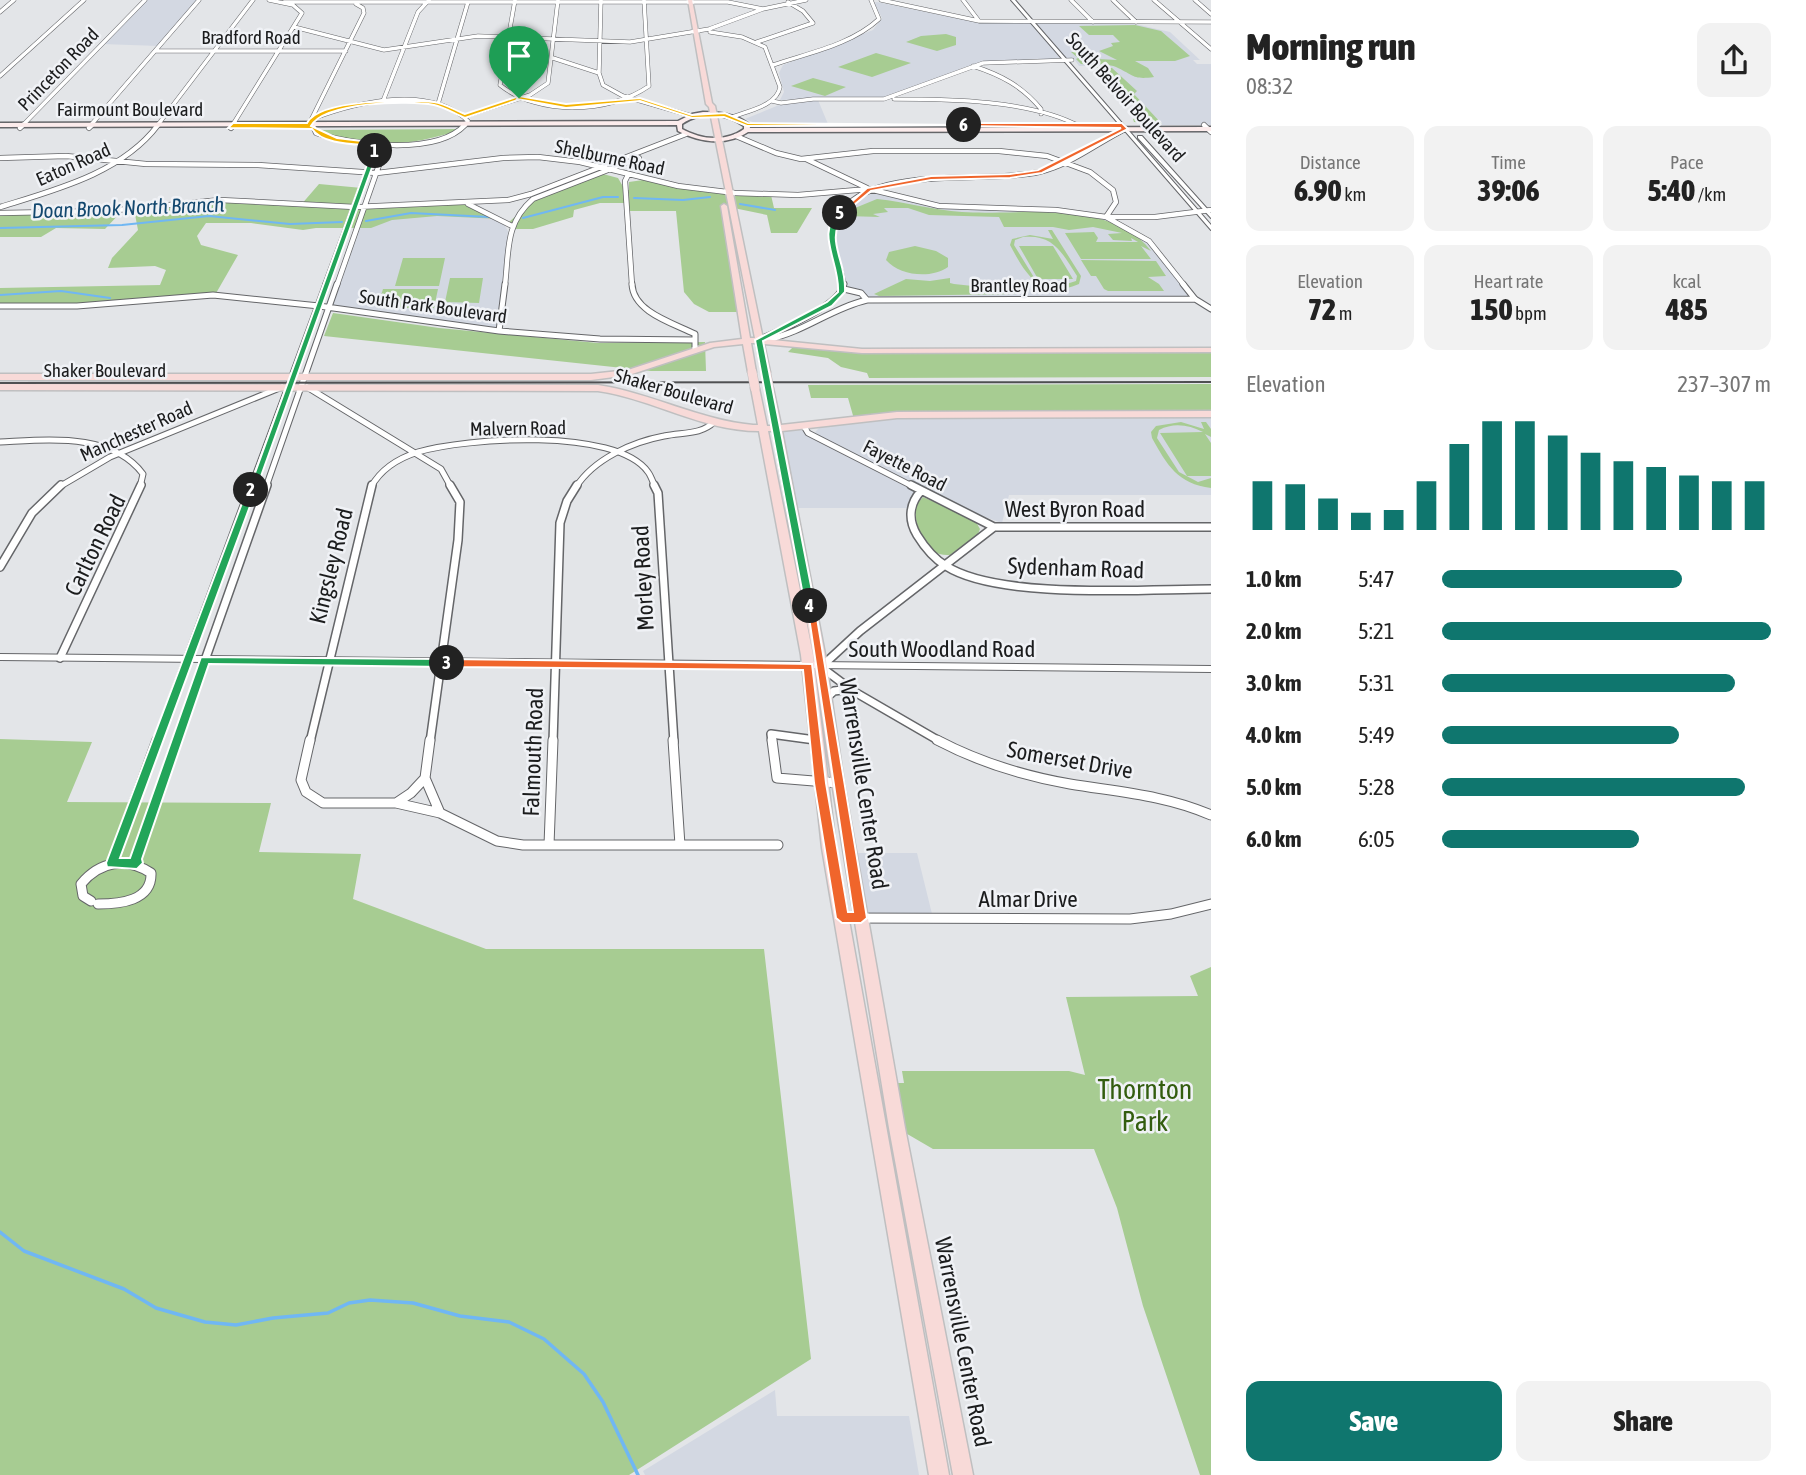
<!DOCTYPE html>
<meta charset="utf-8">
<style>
:root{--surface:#fff;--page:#f2f2f2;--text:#222;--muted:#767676;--accent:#0f766e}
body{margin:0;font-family:"Asap Condensed",sans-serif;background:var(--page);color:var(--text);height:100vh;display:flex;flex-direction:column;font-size:26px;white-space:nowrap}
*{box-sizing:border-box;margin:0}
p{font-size:23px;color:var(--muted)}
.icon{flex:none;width:38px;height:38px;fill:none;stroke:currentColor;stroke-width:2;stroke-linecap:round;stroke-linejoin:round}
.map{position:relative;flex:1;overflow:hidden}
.panel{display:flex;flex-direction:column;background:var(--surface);width:595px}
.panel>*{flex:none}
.pin{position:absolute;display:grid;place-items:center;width:60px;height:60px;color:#fff;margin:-72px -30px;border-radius:50% 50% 50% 0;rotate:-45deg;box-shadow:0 0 7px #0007}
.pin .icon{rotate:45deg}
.km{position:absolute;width:35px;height:35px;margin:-18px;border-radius:50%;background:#222;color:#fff;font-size:19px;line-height:35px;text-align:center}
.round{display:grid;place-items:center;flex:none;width:74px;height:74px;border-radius:14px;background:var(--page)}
.summary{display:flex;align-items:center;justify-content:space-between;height:119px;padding:0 35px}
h1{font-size:38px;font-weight:800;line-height:52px}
.metrics{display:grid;grid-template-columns:repeat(3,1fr);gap:10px;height:119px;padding:7px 35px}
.metrics div{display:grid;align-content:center;border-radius:14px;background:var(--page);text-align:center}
.metrics b{font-size:30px;font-weight:800}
.metrics small{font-size:19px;font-weight:400}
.metrics p{font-size:19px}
.chart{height:196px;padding:14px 35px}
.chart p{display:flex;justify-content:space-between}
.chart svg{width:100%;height:126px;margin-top:7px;stroke:var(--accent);stroke-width:6}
.cta{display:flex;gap:14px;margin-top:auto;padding:14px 35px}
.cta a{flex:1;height:80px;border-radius:14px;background:var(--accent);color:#fff;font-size:28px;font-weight:800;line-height:80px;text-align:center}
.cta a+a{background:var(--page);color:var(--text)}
ul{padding:0 35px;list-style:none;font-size:23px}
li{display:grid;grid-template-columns:112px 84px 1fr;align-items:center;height:52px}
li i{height:18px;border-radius:9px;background:var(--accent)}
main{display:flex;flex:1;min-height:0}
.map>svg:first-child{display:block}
</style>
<main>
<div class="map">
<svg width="1211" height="1475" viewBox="0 0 1211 1475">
<rect width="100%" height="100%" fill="#e3e5e8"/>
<path fill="#d3d8e2" d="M145 0H199L159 46 102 44Z
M877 2 965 20 1131 23 1170 32 1200 60H1193L1197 64H1211V125H1162L1109 66H1079L1074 59 989 61 968 66 902 93 881 98 780 100 784 92 779 73 783 65 873 30 882 18 874 3Z
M818 100 828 124H758L745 119 779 105Z
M869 189 939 206 1020 208 1106 217 1141 235 1195 299 867 300 864 295 844 289 833 249V225L838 215Z
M474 209 503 223 508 231 498 325 494 328 333 305 366 211Z
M1211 415V495H1009L1002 523 971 512 820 437 815 432 820 427 872 418Z
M777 428H805L807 432 921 491 911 508H792Z
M850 853H917L933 918H861Z
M775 1390 777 1416H909L919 1475H645L643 1471Z"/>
<path fill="#a7cc92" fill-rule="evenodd" d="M1135 25 1161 31 1190 56 1175 61H1135L1148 68 1154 77C1132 80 1134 75 1116 67 1106 63 1091 65 1081 64L1076 59 1078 58 1071 52H1092L1099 57 1079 58 1117 60 1099 51 1113 46 1111 43 1120 42 1113 35H1089L1079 26Z
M946 34 956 37V45L937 51 906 42 921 36Z
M876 53 911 63 872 77 838 67Z
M1091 67 1112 68 1137 91 1134 94 1162 124 1134 122 1133 119 1143 118 1144 116 1102 69Z
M813 78 846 87 825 96 791 86Z
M463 129C419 144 359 154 317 130Z
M603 174 618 178 625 190H629V182L643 180 712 193 771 195 774 208H812L797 233H771L767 215 724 206 743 312H709L694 304 684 292 676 211H628L627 203H600L574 210 573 217 533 229H512L501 219 437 216 392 220 371 228H316L303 230 251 223H206L197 236 201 245 238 255 215 295 100 305 0 306V288L160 285 166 270 155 266 108 268 112 258 138 230 134 209 220 200 300 206 319 184 362 188 355 207 460 202 509 222 532 202Z
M877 199C906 202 933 210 962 212 1019 216 1111 198 1151 251L1141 246 1151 259H1081L1065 233 1094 232 1098 238 1096 242H1138L1131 238 1132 241 1113 240 1108 234 1122 233 1093 227 1069 230 1053 227H1004L999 217 929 215 908 208H884L888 212 873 214 880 217 846 216 855 208Z
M123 210 105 229 56 228 41 237H0V213Z
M1048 230H1052L1081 276 1079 284C1040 301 1025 273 1010 245L1012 239 1030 235 1053 239ZM1023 237C1054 234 1062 253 1077 276L1076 281 1060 286 1035 279 1014 245 1015 240Z
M915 246 936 251 948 258V267C931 279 900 276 886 260L889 252Z
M1019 246H1053L1073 279H1038Z
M403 258H445L439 286H395Z
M1081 260 1156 261 1166 276 1148 277 1159 284 1164 291H1108L1104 289 1096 276H1091Z
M450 278H483L479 303 445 302Z
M950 278V283L954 284 1001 289 1019 294 879 296 874 294 906 279 930 281Z
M383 289H438L434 308H377Z
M333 313 439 328 598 343 705 342 706 371H651L324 336Z
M803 346 861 353 1211 352V377L869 378 867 373 841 367 828 358 788 352 793 347Z
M1211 384V414L906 415 854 419 848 398H811L808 385Z
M1181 422 1204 429 1201 422H1206L1211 429V437L1205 434 1211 443V476H1187L1160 433 1203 432C1189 425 1174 422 1159 430L1157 438 1179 472 1198 482 1211 478V488C1178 484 1167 465 1152 438L1151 432 1156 426Z
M923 497 975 520 980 529 978 534 950 555C924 557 915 527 915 506Z
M0 739 92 742 67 802 271 803 259 852 361 854 353 899 486 949H764L811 1359 629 1475H0Z
M1211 967V1475H1200L1143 1306 1117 1208 1094 1149H933L897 1128 889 1083H904L902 1071H1069L1085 1075 1066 997 1198 996 1190 976Z"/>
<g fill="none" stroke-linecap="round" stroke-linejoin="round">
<path stroke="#70b7f3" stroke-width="2" d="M634 198 683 200 710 197
M740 204 775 210
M523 218 603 197H618
M366 221 411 213 489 217
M0 228 122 225 209 216 290 224 342 222
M0 295 61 291 110 298"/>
<path stroke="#70b7f3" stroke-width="3.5" d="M0 1232 24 1251 124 1289 156 1308 205 1322 236 1325 273 1318 328 1313 349 1303 370 1300 413 1303 460 1316 509 1322 544 1339 584 1374 603 1402 638 1475"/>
<defs>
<path id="minor-far4" d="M515 0 500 85C538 116 609 114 649 86L644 0
M881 0 979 21 1211 22
M963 0 979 21
M1071 0 1093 22
M1113 0 1136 22
M1154 0 1211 49
M1195 0 1211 14
M284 2H728L763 9
M0 12 14 0
M294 27 384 50 478 36 630 42 709 29 763 9 806 0
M710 32 742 37 765 47 780 87C777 106 747 111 732 117
M757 42 813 23 803 11 788 2
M155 51H346
M553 58 599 73 603 85 623 96 692 116
M773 65C808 53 851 45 879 19L871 0
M973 66C1001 75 1022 86 1041 109V114
M599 73 601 0
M0 76 84 0
M894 99C948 99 1031 100 1079 126
M383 101 418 12 429 0
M772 101 781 103 813 99H884L983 63 1072 60
M438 104 468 2
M465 116 530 95 548 83 558 0
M312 119C357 102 429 84 468 121L463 126
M311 120 364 13 363 8 356 4
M22 126 145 0
M90 126 199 0
M157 126 253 0
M232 126 302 13 293 5 269 0"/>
<path id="minor-far3" d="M1076 125 1082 128
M1204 125 1211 132
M20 128 23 125
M89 128 92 125
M231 128 233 125
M314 128 316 133C353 145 436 156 465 125
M736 136 776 153 801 159 873 151H999L1047 156 1090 172 1113 190 1116 202 1106 217 1149 241 1184 285
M0 158 66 156 146 164 258 165 377 173 503 158 538 157 580 162 678 186 735 193 798 195 869 189 939 206 1056 210 1106 217H1155L1211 210
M806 159 867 188
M628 175 625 181 632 285
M468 204 512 226
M0 207C55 190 122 173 158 125
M0 213 107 211 220 200 355 207 508 200 531 194 686 134
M325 285 377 145
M337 285 386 145
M505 285C509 251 505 223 533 199L639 158
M843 285C843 266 827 247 833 228 853 160 985 185 1039 172 1070 165 1097 143 1125 129"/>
<path id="minor-far2" d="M632 284C633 312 673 323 695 334V350
M1183 284 1195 299 1211 309
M844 289 861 293 867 300
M0 306H77L213 295 319 306 499 331 600 339 695 340
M499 331 505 284
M769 339C804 332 832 308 867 300L1195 299
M759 340C780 329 839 307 844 284
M307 387 441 469 451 487
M805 428 808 433 914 487
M0 442C47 440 112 432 143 474L140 487
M59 487 110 457 282 387
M251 487 326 284
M266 487 337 284
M371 487C381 469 399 458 418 452 465 438 616 427 648 472 651 476 653 482 655 487
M576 487C594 459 632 442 664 436 682 432 701 435 714 422"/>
<path id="minor-far1" d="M654 485 658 493 674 742
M911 485 994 527
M921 491C909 504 908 520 917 535 925 548 933 558 946 566 999 600 1146 589 1211 589
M0 567 32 513 61 485
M60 658 141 485
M826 698 834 691 850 689
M157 742 252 485
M176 742 267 485
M310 742 372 485
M430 742 458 540 460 502 450 485
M553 742 560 523 567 501 577 485
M772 742 771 734 815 740
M941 742 853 691 821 667 860 631 994 527H1211"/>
<path id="minor" d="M310 740 301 780 306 792 323 803H396L440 813 497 841 523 845H680
M430 740 425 778 440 813
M673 740 680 845
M772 740 777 778 838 783
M937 740C979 762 1024 776 1070 784 1118 792 1165 795 1211 815
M396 803 411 793 425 778
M549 845 553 740
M680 845H778
M112 863 157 740
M137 863 136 859 177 740
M91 901 83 896 81 884C100 861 126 857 151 873 152 901 120 904 98 904
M842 918 1130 919 1171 914 1211 904"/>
<path id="tertiary" d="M1011 0H1015L1211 225V230Z
M1138 136H1142L1211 213V218L1138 138Z
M0 654 1211 666V672L0 660Z"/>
<path id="secondary" d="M703 112C720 112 735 114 749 124L750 128 1211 127V131L748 132C727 146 700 143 678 131L677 125 0 127V123L678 121 692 114ZM713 115C725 116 734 119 744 126V129C726 142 702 140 682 129V124C692 117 701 115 713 115Z"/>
<path id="primary" d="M688 0H692L712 103 715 106 763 339 862 349 1211 348V352L862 353 764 344 770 372 766 375 762 372 756 343H751L756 372 752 375 748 372 743 344 714 347 629 375 591 380H0V374H591L628 370 710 343 742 339 721 206 724 204 727 206 750 338H755L709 107 706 104Z
M0 384 598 385C651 393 699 420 753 425H758L751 388 755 385 759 388 767 426H772L765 388 769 385 773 388 781 425 897 412 1211 411V417L897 418 782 431 825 654 844 783 905 1128 973 1475H953L889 1128 832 783 813 654 773 431H768L813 655 836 848 949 1475H929L822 848 801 655 759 431C702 431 653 399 598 391L0 390Z"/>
</defs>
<use href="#minor-far4" stroke="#656669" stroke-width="4.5"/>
<use href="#minor-far3" stroke="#656669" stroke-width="6"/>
<use href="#minor-far2" stroke="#656669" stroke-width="7"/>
<use href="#minor-far1" stroke="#656669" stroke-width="10"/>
<use href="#minor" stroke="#656669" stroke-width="11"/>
<use href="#tertiary" stroke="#656669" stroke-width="2"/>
<use href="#secondary" stroke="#656669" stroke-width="3"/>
<use href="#primary" stroke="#bfbfc0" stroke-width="3"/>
<use href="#minor-far4" stroke="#fff" stroke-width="3.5"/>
<use href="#minor-far3" stroke="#fff" stroke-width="4.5"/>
<use href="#minor-far2" stroke="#fff" stroke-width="5"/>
<use href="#minor-far1" stroke="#fff" stroke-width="7"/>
<use href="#minor" stroke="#fff" stroke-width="9"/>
<use href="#tertiary" fill="#fff" fill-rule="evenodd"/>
<use href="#secondary" fill="#fcecec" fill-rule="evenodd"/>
<use href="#primary" fill="#f8dad8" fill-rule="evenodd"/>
<path stroke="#4f5052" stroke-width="2" d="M0 383 1211 382"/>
<defs>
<path id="primary-bridge" d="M752 372 755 388
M766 372 769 388"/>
</defs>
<use href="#primary-bridge" stroke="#bfbfc0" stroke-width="10" stroke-linecap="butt"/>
<use href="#primary-bridge" stroke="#f8dad8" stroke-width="9"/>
</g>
<path fill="#f5b400" stroke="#fff" stroke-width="2" d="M519 96 521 99 465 118C455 114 444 107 434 105 408 100 324 102 311 126L337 138 379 143 375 153 372 151 374 146C356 144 323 145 312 129L228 128 233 123H307C319 99 409 99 434 102 444 103 455 110 465 114Z"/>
<path fill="#22a559" stroke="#fff" stroke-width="2" d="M375 149 378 151 256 490 248 492 372 151Z"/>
<path fill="#22a559" stroke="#fff" stroke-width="2" d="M251 487 256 490 120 858H130L201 657 447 659 452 663 447 667 209 664 142 859 143 863 137 869 107 867 106 863 247 490Z"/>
<path fill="#f0652b" stroke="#fff" stroke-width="2" d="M807 604 815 606 867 918 861 923H842L836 918 814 783 803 670 447 667 441 663 447 659 812 664 826 783 848 912H853Z"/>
<path fill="#22a559" stroke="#fff" stroke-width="2" d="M840 211 844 213C824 243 847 259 845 292L832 306 763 341 815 606 810 609 805 606 755 340 827 302 838 292C840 262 814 232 840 211Z"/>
<path fill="#f0652b" stroke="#fff" stroke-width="2" d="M964 123H1122L1128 129 1042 173 1010 178 931 180 871 191 843 214H838L867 188 931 176 1010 174 1038 170 1121 128 962 126Z"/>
<path fill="#f5b400" stroke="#fff" stroke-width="2" d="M519 96 566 104 640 98 692 115 725 113 748 123 967 125 747 126 724 117 692 118 640 101 566 108 517 99Z"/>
<g text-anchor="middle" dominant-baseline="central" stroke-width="5" stroke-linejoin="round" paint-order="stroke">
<g font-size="19" fill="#1b1c1d" stroke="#f0f2f6">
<text x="251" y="37">Bradford Road</text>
<text transform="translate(58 69) rotate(-46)">Princeton Road</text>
<text transform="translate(1126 97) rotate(48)">South Belvoir Boulevard</text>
<text x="130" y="109">Fairmount Boulevard</text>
<text transform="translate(610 157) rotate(12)">Shelburne Road</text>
<text transform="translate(73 164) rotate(-24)">Eaton Road</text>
<text x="1019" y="285">Brantley Road</text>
<text transform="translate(433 306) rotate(8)">South Park Boulevard</text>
<text x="105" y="370">Shaker Boulevard</text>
<text transform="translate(674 391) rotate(16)">Shaker Boulevard</text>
<text transform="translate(518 428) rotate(-1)">Malvern Road</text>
<text transform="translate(136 431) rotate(-24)">Manchester Road</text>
<text transform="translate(905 465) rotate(27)">Fayette Road</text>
</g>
<g font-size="21" font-style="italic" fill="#12476e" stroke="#f0f2f6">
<text transform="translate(128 207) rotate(-2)">Doan Brook North Branch</text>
</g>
<g font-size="23" fill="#1b1c1d" stroke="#f0f2f6">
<text x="1075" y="509">West Byron Road</text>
<text transform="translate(95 545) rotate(-64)">Carlton Road</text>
<text transform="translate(331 566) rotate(-76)">Kingsley Road</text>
<text transform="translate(1076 568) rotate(2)">Sydenham Road</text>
<text transform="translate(643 578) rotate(-93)">Morley Road</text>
<text x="942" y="649">South Woodland Road</text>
<text transform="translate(533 752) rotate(-88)">Falmouth Road</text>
<text transform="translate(1070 760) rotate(10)">Somerset Drive</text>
<text transform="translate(864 784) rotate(81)">Warrensville Center Road</text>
<text x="1028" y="899">Almar Drive</text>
<text transform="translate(963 1342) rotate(79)">Warrensville Center Road</text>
</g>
<g font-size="28" fill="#335d0f" stroke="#f0f2f6">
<text x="1145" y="1089">Thornton<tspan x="1145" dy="32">Park</tspan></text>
</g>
</g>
</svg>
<div class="pin" style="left:519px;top:98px;background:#1e9e55"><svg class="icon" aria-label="arrive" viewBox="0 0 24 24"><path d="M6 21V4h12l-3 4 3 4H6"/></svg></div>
<b class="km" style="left:375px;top:151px">1</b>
<b class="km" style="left:251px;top:490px">2</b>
<b class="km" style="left:447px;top:663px">3</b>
<b class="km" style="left:810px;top:606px">4</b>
<b class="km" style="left:840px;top:213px">5</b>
<b class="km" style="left:964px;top:125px">6</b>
</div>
<section class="panel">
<div class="summary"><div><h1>Morning run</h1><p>08:32</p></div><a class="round"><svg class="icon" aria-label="share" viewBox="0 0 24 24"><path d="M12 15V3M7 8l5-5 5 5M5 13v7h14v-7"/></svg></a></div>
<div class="metrics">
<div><p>Distance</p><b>6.90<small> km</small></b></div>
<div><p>Time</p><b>39:06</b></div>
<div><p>Pace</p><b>5:40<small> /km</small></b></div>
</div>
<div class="metrics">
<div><p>Elevation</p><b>72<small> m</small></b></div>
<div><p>Heart rate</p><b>150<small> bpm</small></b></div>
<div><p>kcal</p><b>485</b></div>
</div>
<div class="chart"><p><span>Elevation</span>237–307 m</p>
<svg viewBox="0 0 160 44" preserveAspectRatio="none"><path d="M5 44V27M15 44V28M25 44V33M35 44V38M45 44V37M55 44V27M65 44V14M75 44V6M85 44V6M95 44V11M105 44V17M115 44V20M125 44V22M135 44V25M145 44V27M155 44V27"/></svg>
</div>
<ul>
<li><b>1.0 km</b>5:47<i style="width:73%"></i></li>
<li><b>2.0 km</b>5:21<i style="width:100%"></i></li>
<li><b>3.0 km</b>5:31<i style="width:89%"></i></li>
<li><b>4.0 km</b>5:49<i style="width:72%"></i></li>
<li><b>5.0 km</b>5:28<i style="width:92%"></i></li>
<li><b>6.0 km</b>6:05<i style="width:60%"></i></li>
</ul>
<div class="cta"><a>Save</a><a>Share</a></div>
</section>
</main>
